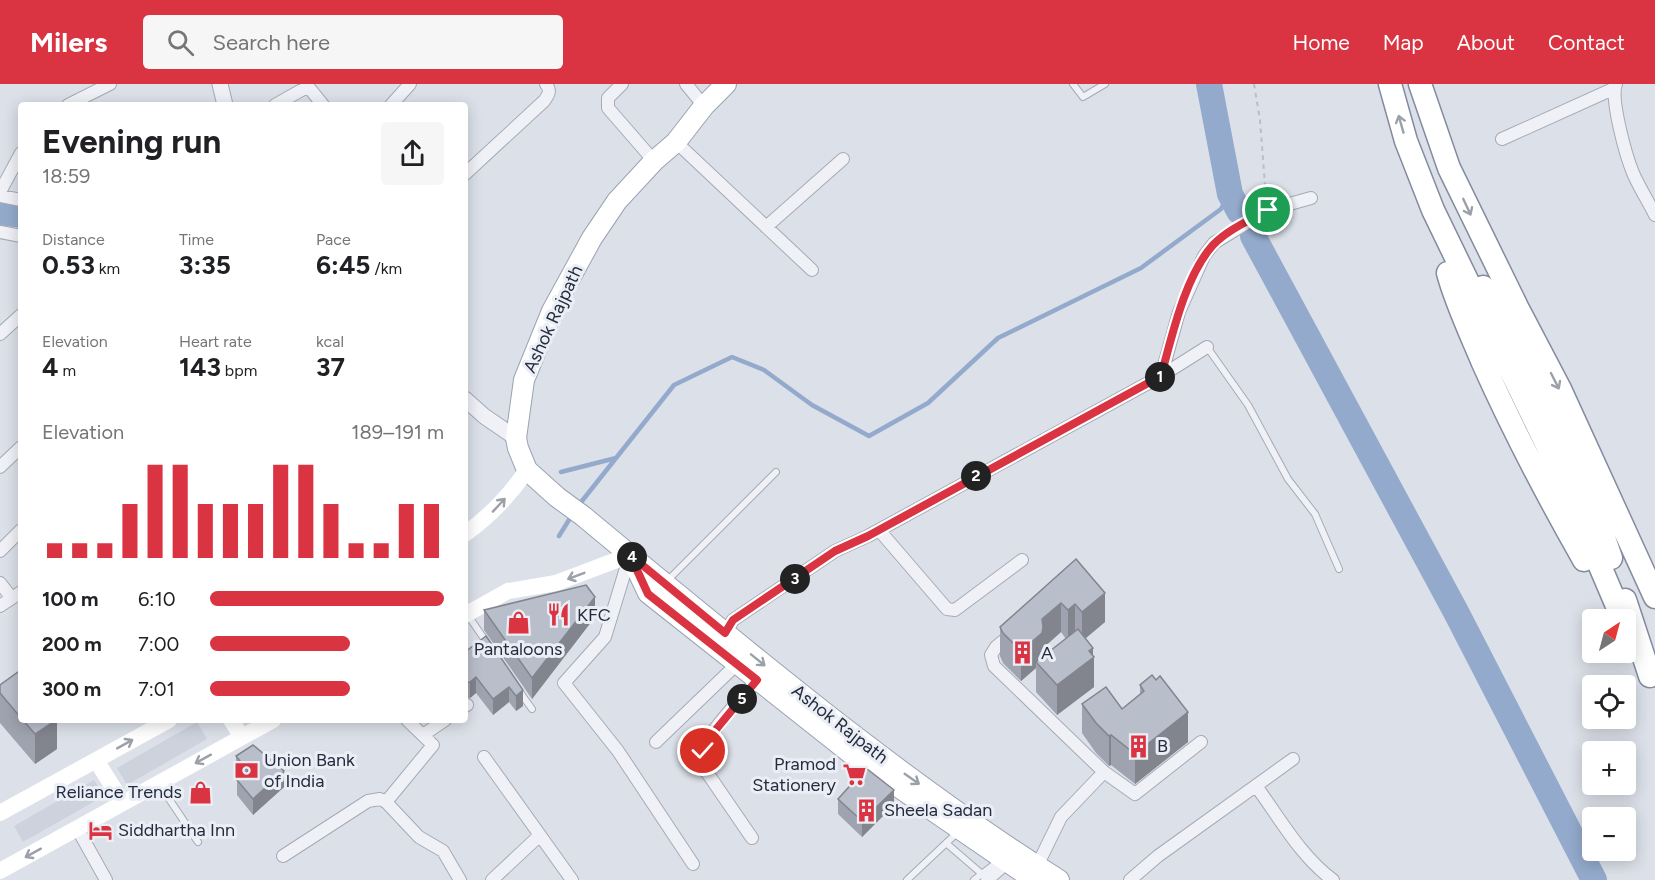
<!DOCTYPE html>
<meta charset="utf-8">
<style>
:root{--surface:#fff;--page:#f6f6f6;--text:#202124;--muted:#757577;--accent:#da3341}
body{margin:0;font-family:Figtree,sans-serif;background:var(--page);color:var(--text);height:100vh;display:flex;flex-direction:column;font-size:22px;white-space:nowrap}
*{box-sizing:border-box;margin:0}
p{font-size:20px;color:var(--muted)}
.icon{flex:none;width:33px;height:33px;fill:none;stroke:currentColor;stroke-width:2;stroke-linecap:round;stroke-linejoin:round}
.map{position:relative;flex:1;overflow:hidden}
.side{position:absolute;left:18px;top:18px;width:450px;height:621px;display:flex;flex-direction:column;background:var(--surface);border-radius:6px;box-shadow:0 3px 15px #0003}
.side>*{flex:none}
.needle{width:39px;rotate:36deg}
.tools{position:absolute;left:1582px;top:525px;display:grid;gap:12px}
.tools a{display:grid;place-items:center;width:54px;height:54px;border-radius:6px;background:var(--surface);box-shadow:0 3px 15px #0003;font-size:30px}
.pin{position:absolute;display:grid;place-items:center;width:51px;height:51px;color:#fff;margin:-26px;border:3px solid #fff;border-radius:50%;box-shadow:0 2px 6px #0007}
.km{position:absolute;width:30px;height:30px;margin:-15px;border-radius:50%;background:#222;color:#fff;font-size:16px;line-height:30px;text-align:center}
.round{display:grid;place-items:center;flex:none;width:63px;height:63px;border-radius:6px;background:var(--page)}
.headline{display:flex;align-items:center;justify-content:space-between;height:102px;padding:0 24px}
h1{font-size:33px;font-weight:700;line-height:45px}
.stats{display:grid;grid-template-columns:repeat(3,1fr);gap:9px;height:102px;padding:6px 24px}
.stats div{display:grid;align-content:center}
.stats b{font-size:26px;font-weight:700}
.stats small{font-size:16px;font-weight:400}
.stats p{font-size:16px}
.chart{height:168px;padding:12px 24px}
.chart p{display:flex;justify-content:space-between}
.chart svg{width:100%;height:108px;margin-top:6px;stroke:var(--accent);stroke-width:6}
ul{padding:0 24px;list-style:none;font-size:20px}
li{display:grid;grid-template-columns:96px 72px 1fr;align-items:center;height:45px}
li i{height:15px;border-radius:8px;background:var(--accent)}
header{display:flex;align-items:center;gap:36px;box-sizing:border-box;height:84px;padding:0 30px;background:var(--accent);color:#fff}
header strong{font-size:28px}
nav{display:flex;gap:33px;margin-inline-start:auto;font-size:21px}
.search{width:420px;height:54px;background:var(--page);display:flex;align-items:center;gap:15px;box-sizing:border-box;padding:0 21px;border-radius:6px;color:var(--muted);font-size:22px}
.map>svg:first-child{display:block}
</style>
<header>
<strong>Milers</strong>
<div class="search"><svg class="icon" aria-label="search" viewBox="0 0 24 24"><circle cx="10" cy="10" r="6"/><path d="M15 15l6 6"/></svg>Search here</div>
<nav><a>Home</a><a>Map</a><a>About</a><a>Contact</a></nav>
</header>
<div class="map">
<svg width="1655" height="796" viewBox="0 0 1655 796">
<rect width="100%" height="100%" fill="#dce0e8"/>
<path fill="#ced2dd" d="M197 638 207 655 127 701 117 684Z
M94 696 104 712 23 758 14 742Z"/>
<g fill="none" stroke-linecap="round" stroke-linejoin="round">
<path stroke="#93aacc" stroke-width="4.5" d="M561 388 616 374
M578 422 674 301 732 273 764 286 812 321 869 352 928 319 998 254 1141 184 1221 125 1230 110
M559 452 572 431"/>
<path stroke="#93aacc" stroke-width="26" d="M1209 0 1230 110 1239 127
M0 128 21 131
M1253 152 1456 528 1594 796"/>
<defs>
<path id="service" d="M1073 0 1083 13 1105 0
M1207 263 1248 321 1288 395 1315 430 1339 485
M666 498 776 388
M467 530 487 559
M519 607 532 625
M159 700 198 758
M946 759 982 790
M907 796 959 747
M974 796 1000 776"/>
<path id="minor" d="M306 0 323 21
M622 0 608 14V24L654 77
M686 0 704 22
M1616 0C1610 15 1626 72 1633 89 1639 103 1648 117 1655 131
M68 21 110 0
M275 21 307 3
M391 21 410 0
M1502 55 1615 4
M676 58 812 186
M465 90 544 17C549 10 551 7 546 0
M0 108 21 69
M0 112 21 116
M766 143 843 75
M0 148 21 152
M0 250 21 231
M1161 292 1179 228 1204 172 1214 159 1268 126 1311 114
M0 383 21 363
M879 446 947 525 955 526 1022 476
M0 467 21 446
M630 471 605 553 564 599 618 667 693 780
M0 499 11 513
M0 522 21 508
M725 549 733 536 835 467 868 452 1161 292 1207 263
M1012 550 996 563 991 571 994 582 1104 688 1061 733 1037 782
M465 622 467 621
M423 651 445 636
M656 658 737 580
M484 673 572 796
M1104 688 1135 710 1201 658
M1256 702C1279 733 1301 773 1333 796
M386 718 433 661 407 636
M77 744 106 796
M752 754 706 687C704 681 702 675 703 669 705 650 744 612 757 596
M283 772 368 717 380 715 386 718 419 753 443 767 460 796
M492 796 540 751
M987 796 1011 775
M1130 796 1158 772 1293 675"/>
<path id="tertiary" d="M220 0 225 21
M465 315 484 332 516 354"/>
<path id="primary" d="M630 471 583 432 557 413 527 386 518 364 516 354 524 296 552 227 592 154 617 117 654 77 676 58 704 22 726 0
M1034 796 859 676 648 509 630 471C769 585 907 700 1059 796"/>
<path id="motorway" d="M1390 0 1406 57 1433 126 1559 386 1623 536
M1420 0 1449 84 1517 223 1560 305 1655 513
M1448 189C1456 219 1471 250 1483 279 1513 346 1547 411 1584 476
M1483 203C1535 289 1579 378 1611 474
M1625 516 1650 592"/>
</defs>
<use href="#service" stroke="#a5aab5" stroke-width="8"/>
<use href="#minor" stroke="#a5aab5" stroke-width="14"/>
<use href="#tertiary" stroke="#a5aab5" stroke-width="17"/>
<use href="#primary" stroke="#9aa3b4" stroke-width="22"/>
<use href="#motorway" stroke="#828b9f" stroke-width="25"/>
<path stroke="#babec6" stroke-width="2" stroke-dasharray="4.5 4.5" stroke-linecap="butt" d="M1254 0 1260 36 1266 114"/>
<use href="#service" stroke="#eff1f6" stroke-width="6"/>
<use href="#minor" stroke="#eff1f6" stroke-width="12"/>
<use href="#tertiary" stroke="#eff1f6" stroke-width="15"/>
<path stroke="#fff" stroke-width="16" d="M465 450C490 432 510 411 527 386
M465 531 508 507 556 499 630 471
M231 636 242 653
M96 676 123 719
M0 729 169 636
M0 787 273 636"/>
<use href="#primary" stroke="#fff" stroke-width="20"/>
<use href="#motorway" stroke="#fff" stroke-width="22"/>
</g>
<path fill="#9fa3af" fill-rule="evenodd" d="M1076 475 1105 538 1085 555 1093 571 1094 603 1057 631 1036 608V584L1021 597 1003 579 1000 572V543ZM1061 548 1066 555 1043 573V564Z
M484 526 595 533 532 615 484 546Z
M486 552 523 622 516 627 509 618 493 631 476 609 470 614H465V568Z
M21 592V636H57V665L35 680 0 639V601Z
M1140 601 1188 658 1135 700 1111 681 1109 682 1096 669 1082 649V620L1122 625 1140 611Z
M236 672 284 703 253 731 237 711V696L240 693 236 688Z
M838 715 894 721 862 753 838 730Z"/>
<path fill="#82858e" d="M1105 509V538L1082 557V528Z
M595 513V533L532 615V594Z
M1061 519V548L1043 564V573L1036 578V584L1021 597V567L1042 535Z
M1075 520V549L1068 556V526Z
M1093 564V574L1094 573V603L1057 631V601Z
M476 593V609L470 614V598Z
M509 603V618L493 631V615Z
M523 606V622L516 627V612Z
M1188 628V658L1135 700V670Z
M56 636H57V665L35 680V650Z
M1111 651V681L1109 682V652Z
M284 687V703L253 731V715Z
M894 706V721L862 753V737Z"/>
<path fill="#b9becb" stroke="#82858e" stroke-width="1.5" d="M1076 475 1105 509 1082 528 1075 520 1068 526 1061 519 1042 535 1043 543 1042 549 1021 567 1003 549 1000 543Z
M586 501 595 513 532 594 484 526Z
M1078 545 1093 564 1089 567 1094 573 1057 601 1036 578Z
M486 552 523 606 516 612 509 603 493 615 476 593 470 598 465 599V568Z
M18 588 21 592V634L0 609V601Z
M1152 591 1156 596 1160 592 1188 628 1135 670 1111 651 1109 652 1096 639 1082 620 1106 603 1122 625 1144 607 1140 601Z
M23 636H56L35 650Z
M253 661 284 687 253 715 237 696 248 687 236 672Z
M866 684 894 706 862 737 838 715Z"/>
<defs><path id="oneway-shaft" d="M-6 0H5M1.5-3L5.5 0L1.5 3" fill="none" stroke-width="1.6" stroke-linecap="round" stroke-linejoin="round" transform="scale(1.5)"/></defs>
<g stroke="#9ca0a9">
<use href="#oneway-shaft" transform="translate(1401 40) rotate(-106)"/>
<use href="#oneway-shaft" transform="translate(1467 123) rotate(65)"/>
<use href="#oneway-shaft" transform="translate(1555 297) rotate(63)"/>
<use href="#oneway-shaft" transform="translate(499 421) rotate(-47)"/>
<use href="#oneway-shaft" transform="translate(576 492) rotate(159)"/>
<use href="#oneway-shaft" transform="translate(758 576) rotate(39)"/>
<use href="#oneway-shaft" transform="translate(125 660) rotate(-29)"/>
<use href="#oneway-shaft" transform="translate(203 675) rotate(151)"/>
<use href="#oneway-shaft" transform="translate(912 695) rotate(35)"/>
<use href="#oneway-shaft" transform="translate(33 769) rotate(151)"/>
</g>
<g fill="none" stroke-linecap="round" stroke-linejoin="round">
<defs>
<path id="route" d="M703 667 713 649 757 596 648 510 630 471 725 549 733 536 835 467 868 452 1161 292C1172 252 1185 192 1213 161 1227 146 1250 136 1268 126"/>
</defs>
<use href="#route" stroke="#fff" stroke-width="12"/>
<use href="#route" stroke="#da3341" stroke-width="8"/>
</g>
<defs>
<symbol id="restaurant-bare" viewBox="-9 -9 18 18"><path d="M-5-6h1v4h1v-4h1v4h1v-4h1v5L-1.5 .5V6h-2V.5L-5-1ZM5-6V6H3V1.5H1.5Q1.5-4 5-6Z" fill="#da3341" stroke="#ebeff5" stroke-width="2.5" paint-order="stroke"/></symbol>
<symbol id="shop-bare" viewBox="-9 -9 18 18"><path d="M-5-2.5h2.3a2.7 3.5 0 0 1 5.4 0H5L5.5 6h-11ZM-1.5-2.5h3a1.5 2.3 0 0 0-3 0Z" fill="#da3341" stroke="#ebeff5" stroke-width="2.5" paint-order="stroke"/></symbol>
<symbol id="building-bare" viewBox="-9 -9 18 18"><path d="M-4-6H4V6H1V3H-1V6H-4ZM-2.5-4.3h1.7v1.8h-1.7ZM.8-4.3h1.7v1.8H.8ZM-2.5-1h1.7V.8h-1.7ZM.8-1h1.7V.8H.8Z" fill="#da3341" stroke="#ebeff5" stroke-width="2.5" paint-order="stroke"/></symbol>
<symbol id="bank-bare" viewBox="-9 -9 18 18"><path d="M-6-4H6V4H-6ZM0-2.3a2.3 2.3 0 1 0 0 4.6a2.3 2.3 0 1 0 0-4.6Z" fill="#da3341" stroke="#ebeff5" stroke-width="2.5" paint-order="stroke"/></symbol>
<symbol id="supermarket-bare" viewBox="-9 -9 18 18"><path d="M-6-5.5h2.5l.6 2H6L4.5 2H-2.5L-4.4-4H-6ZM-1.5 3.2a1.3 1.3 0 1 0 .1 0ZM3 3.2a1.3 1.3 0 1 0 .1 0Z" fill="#da3341" stroke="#ebeff5" stroke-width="2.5" paint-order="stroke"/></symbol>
<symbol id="hotel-bare" viewBox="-9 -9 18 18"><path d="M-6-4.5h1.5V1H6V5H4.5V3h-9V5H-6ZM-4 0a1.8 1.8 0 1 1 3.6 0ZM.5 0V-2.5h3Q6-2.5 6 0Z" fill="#da3341" stroke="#ebeff5" stroke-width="2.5" paint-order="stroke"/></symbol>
</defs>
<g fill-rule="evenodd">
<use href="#restaurant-bare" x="542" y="514" width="33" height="33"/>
<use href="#shop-bare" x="502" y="522" width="33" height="33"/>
<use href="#building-bare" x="1006" y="552" width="33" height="33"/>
<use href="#building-bare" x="1122" y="646" width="33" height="33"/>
<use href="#bank-bare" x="230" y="670" width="33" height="33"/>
<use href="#supermarket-bare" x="838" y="674" width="33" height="33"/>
<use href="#shop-bare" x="184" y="692" width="33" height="33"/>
<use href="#building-bare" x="850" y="710" width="33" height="33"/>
<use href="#hotel-bare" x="84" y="730" width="33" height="33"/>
</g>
<g text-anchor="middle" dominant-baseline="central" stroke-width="6" stroke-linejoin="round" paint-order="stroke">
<g font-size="18" fill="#242c3f" stroke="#ebeff5">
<text transform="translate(553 235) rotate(-65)">Ashok Rajpath</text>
<text transform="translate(840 640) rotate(38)">Ashok Rajpath</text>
</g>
<g font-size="18" fill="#242c3f" stroke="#ebeff5" text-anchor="start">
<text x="577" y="531">KFC</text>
<text x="518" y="565" text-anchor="middle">Pantaloons</text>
<text x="1041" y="569">A</text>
<text x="1157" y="662">B</text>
<text x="264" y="676">Union Bank<tspan x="264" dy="21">of India</tspan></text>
<text x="836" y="680" text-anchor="end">Pramod<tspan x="836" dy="21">Stationery</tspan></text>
<text x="182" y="708" text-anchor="end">Reliance Trends</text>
<text x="884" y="726">Sheela Sadan</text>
<text x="118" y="746">Siddhartha Inn</text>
</g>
</g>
</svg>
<div class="tools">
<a><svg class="needle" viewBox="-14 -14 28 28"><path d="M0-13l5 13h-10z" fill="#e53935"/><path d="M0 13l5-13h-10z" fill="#757577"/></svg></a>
<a><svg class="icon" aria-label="locate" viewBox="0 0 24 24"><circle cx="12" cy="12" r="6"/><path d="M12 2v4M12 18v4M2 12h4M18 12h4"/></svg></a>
<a>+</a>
<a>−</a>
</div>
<div class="pin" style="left:1268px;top:126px;background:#1e9e55"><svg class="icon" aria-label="arrive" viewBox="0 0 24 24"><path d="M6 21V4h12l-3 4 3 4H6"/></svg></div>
<div class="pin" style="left:703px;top:667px;background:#d93025"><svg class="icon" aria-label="check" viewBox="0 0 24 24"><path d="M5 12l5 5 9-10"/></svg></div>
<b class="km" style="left:1160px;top:293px">1</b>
<b class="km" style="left:976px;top:392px">2</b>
<b class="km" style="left:795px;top:495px">3</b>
<b class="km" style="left:632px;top:473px">4</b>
<b class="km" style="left:742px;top:615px">5</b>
<section class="side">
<div class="headline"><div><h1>Evening run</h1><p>18:59</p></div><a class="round"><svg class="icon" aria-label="share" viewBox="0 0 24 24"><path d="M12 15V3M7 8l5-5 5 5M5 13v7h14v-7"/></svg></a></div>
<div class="stats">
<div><p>Distance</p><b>0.53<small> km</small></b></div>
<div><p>Time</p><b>3:35</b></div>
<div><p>Pace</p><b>6:45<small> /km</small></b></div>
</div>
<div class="stats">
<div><p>Elevation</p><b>4<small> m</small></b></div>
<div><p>Heart rate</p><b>143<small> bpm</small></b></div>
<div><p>kcal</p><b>37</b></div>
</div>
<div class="chart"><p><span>Elevation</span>189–191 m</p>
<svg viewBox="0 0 160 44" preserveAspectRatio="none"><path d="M5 44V38M15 44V38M25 44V38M35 44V22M45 44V6M55 44V6M65 44V22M75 44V22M85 44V22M95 44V6M105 44V6M115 44V22M125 44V38M135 44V38M145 44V22M155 44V22"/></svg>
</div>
<ul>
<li><b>100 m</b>6:10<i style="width:100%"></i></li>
<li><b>200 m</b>7:00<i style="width:60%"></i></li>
<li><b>300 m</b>7:01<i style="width:60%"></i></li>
</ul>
</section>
</div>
